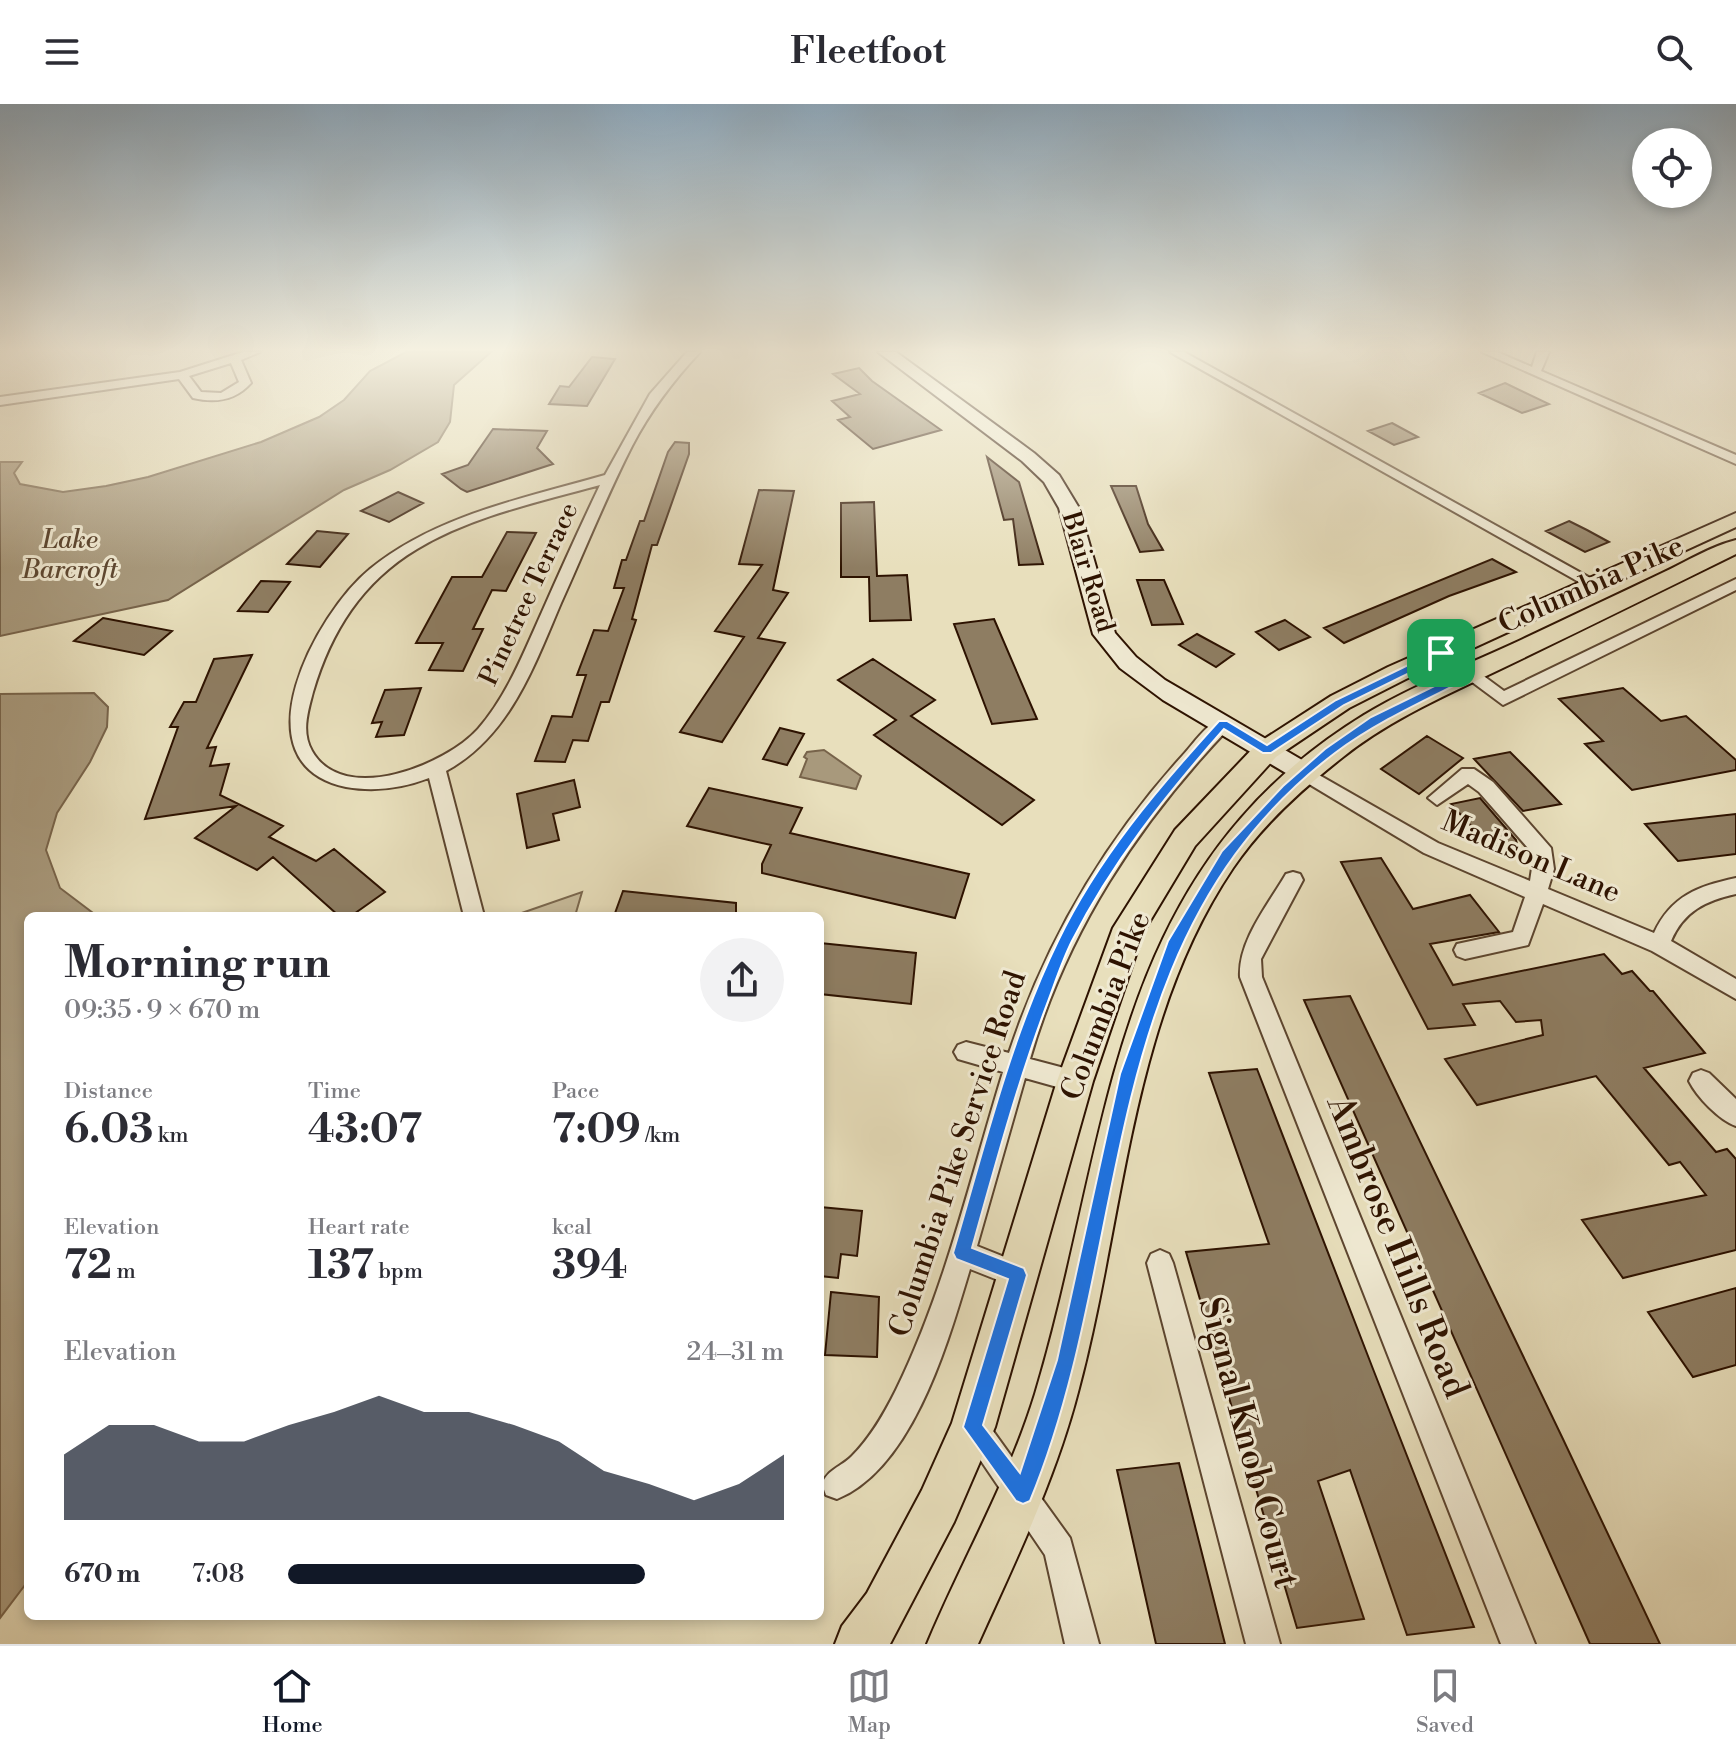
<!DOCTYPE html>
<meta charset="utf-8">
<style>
:root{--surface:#fff;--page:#f2f2f3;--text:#2b2b33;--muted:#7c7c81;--line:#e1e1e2;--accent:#111827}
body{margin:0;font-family:"Libre Bodoni",serif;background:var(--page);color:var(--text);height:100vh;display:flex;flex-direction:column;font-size:30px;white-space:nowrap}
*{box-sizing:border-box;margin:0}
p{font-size:26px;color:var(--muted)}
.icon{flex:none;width:44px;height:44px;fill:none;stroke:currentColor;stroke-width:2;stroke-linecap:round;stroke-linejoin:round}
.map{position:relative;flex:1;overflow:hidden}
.sheet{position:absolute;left:24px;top:808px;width:800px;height:708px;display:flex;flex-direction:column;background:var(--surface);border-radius:12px;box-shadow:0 4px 12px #0003}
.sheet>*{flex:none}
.controls{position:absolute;left:1632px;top:24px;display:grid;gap:16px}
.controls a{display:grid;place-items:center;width:80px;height:80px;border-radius:50%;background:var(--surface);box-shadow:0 4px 12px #0003;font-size:40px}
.pin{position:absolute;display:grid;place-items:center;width:68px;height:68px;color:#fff;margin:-34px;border-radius:16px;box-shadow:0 4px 12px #0006}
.round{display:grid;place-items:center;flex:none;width:84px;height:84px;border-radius:42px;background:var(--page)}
.overview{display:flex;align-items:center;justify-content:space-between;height:136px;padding:0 40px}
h1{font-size:44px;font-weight:800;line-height:60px}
.figures{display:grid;grid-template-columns:repeat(3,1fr);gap:12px;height:136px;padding:8px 40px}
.figures div{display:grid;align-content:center}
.figures b{font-size:40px;font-weight:800}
.figures small{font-size:22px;font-weight:400}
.figures p{font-size:22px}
.chart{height:224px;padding:16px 40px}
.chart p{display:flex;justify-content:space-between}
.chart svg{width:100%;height:144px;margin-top:8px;fill:var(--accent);opacity:.7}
ul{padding:0 40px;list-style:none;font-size:26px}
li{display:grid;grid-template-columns:128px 96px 1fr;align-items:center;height:60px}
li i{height:20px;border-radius:10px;background:var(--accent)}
header{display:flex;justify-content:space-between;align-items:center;height:104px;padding:0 40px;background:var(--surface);font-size:36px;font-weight:800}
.tab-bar{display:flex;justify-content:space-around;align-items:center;height:112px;border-top:2px solid var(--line);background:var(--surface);font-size:22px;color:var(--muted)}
.tab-bar a{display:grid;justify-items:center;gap:4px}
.tab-bar .selected{color:var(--accent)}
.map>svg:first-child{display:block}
</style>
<header><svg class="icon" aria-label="menu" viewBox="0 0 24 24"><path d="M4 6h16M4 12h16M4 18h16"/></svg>Fleetfoot<svg class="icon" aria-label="search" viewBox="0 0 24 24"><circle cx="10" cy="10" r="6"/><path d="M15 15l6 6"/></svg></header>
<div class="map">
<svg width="1736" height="1540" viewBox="0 0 1736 1540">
<rect width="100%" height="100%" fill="#e8dfbc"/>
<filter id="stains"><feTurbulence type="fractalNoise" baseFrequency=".0025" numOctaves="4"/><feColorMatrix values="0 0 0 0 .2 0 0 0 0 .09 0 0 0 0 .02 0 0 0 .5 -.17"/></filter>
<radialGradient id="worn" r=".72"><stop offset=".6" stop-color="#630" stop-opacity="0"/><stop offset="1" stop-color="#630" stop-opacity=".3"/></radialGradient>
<path fill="#c8bc9c" stroke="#7a674e" stroke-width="2" d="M582 788 575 812H513Z"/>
<path fill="#a8997c" stroke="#77634a" stroke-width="2" d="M406 248H491L454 281 450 318 438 338 390 366 344 386 168 496 0 532V358H22L14 369 20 380 63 388 106 382 148 373 261 338 319 313 344 296 370 267Z
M94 589 108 603 107 623 90 658 57 709 46 746 60 784 97 812H28V1477L0 1514V590Z
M824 646 861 672 856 685 800 673 807 655 804 653 807 648Z"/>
<path fill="#8e7d62" stroke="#2d1200" stroke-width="2" d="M592 253 615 255 587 302 549 300 560 282 569 283Z
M859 264 872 277 941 326 873 345 838 316 850 313 832 297 860 290 833 270Z
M1505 279 1549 300 1522 309 1479 289Z
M1392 319 1418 333 1394 341 1368 327Z
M493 325 547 327 537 344 553 360 467 388 461 385 442 370 468 361Z
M675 338 689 339V350L657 441H652L632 515 636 516 609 598H601L588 637 573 636 565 658 535 657 552 612 572 613 586 571H577L594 526 608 527 624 484H614L622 456H626L640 417H644L668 348Z
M987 353 1019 378 1043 460 1019 461 1013 415 1004 416Z
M1111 382H1136L1148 420 1163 446 1140 448Z
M759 386 794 387 773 486 788 489 758 534 785 539 722 638 680 628 744 533 715 527 762 461 739 460Z
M398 388 423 399 389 418 361 407Z
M874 398 877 472 907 471 911 516 870 517 869 473H841V399Z
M1569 417 1587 426 1609 438 1585 448 1546 427Z
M317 427 348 430 320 463 287 460Z
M507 428 536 429 506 487 492 486 473 525H483L463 567 429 566 443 539H416L452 473H482Z
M1492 455 1516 468 1449 492 1344 539 1324 524Z
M1137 476H1164L1183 520 1152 521Z
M261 477 290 478 268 508 238 507Z
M103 514 172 527 144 551 74 537Z
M994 515 1037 615 992 620 954 520Z
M1285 516 1310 533 1279 546 1256 528Z
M1197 530 1234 550 1216 563 1179 541Z
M252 551 207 644 216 643 210 662 229 660 220 691 283 722 269 733 316 757 334 745 385 788 351 812H339L273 753 257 766 195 734 236 702 145 715 178 623H170L184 598H196L214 555Z
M873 555 935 596 911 612 1034 696 1002 721 874 631 896 616 838 576Z
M421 584 404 631 376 633 382 618 372 619 385 586Z
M1623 584 1661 617 1686 612 1736 656V666L1632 686 1585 640 1603 637 1559 595Z
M780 624 804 630 787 661 763 655Z
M1427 632 1463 654 1419 690 1381 665Z
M1510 648 1530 668 1561 700 1523 707 1474 655Z
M574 676 580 703 553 710 559 736 527 744 517 690Z
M709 684 802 704 790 729 969 770 955 814 762 769V760L771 741 687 722Z
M1480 694 1516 736 1517 740 1493 746 1451 700Z
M1736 710V750L1678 757 1645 720Z
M1381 754 1413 805 1470 791 1499 828 1430 840 1453 881 1604 850 1622 870 1632 867 1650 887H1653L1705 949 1644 964 1716 1048 1727 1045 1736 1055V1146L1623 1174 1582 1116 1706 1091 1680 1058 1669 1061 1596 972 1477 1001 1445 955 1543 931 1541 916 1516 918 1500 897 1463 900 1475 921 1428 925 1341 758Z
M623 787 736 799V812H614Z
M820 839 916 849 911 900 820 890Z
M1350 892 1562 1333 1660 1540H1590L1304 896Z
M1257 965 1373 1265 1474 1523 1407 1531 1350 1366 1318 1377 1364 1515 1297 1524 1186 1148 1269 1140 1209 969Z
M820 1103 862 1107 857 1152 841 1150 838 1174 820 1172Z
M1736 1184V1261L1693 1273 1648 1208Z
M831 1188 879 1193 877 1253 825 1251Z
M1179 1359 1225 1540H1156L1117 1366Z"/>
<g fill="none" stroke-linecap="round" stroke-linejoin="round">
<defs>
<path id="street" d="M243 248H260L241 256 251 279C235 297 215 299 193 294L179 275 0 301V293L180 268ZM231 259 239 278 221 289 201 288 189 272Z
M687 248H700C672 278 651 306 632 342 606 393 585 446 561 499 534 562 510 632 446 667L484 812H464L429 674C403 684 374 688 346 683 235 660 316 509 370 465 436 411 525 394 605 371L650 290ZM600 381C580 423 561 465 542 508 524 548 507 592 478 625 447 660 344 703 312 647 301 628 308 607 313 588 331 527 362 478 417 445 472 412 539 398 600 381Z
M1170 248H1184L1601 480 1593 485 1588 483Z
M1482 248H1497L1532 263 1537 248H1549L1541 267 1736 351V360Z
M1736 475V486L1503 601 1433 549 1435 545H1447L1504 587Z
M1223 614 1229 616 1232 620 1229 624C1138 720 1067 827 1030 955L1083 969 1087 977 1083 985 1075 988 1025 974 977 1142 1027 1162 1031 1171 1027 1180 1018 1184 970 1165C948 1238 913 1364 837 1395L826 1391 822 1380C828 1365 841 1363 852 1352 871 1333 884 1310 896 1286 945 1186 970 1075 1003 968L958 955 954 948 958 941 966 938 1009 949C1046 837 1104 738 1183 651 1194 639 1208 618 1223 614Z
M1305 663 1438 739 1530 777 1534 751 1479 688 1468 680 1437 701 1428 694 1462 665H1474L1493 678 1551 744 1554 765 1548 785 1654 829C1671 792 1698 782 1736 774V790C1705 797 1684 807 1671 837L1736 875V895L1652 847 1543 800 1528 841 1465 855 1457 852 1454 846 1457 840 1513 828 1525 793 1424 749 1299 674 1296 669Z
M1293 768 1300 770 1303 776 1261 855 1262 873 1535 1540H1501L1240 873C1238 837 1268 801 1286 770Z
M1701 966 1709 969 1736 995V1022C1719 1016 1697 993 1689 977L1693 969Z
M1160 1146 1169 1150 1173 1159 1280 1540H1246L1147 1159 1151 1150Z
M973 1308 983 1313 1070 1434 1099 1540H1065L1045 1451 958 1323 963 1313Z"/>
<path id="secondary" d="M878 248H896L1034 349 1059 371 1079 404 1115 529 1136 553 1165 576 1314 663 1318 669 1314 675 1305 678 1296 675 1163 596 1120 564 1093 530 1059 404 1044 378 1022 357Z"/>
<path id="primary" d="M1736 409V423L1406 575 1349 604 1276 653 1195 742 1144 827 1093 977 995 1323 954 1418 890 1540H835L842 1522 867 1489 922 1386 952 1319 1057 977 1113 824 1175 726 1258 639 1331 592 1388 563Z
M1736 436V450C1659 488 1582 526 1505 563 1449 590 1392 614 1343 653 1302 685 1262 721 1233 764 1129 918 1125 1114 1078 1288 1055 1376 1015 1458 978 1540H927C962 1456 1008 1378 1035 1290 1113 1032 1104 771 1364 611 1411 582 1472 559 1523 535 1569 513 1616 491 1662 469 1686 458 1711 442 1736 436Z"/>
</defs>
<use href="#street" stroke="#5c452f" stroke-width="4"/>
<use href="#secondary" stroke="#2d1200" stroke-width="4"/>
<use href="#primary" stroke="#2d1200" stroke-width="4"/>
<use href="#street" fill="#f0ead3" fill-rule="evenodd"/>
<use href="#secondary" fill="#f0ead3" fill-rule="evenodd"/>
<use href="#primary" fill="#e8dfbc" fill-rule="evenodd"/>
</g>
<linearGradient id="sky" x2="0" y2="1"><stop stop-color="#8ea9bd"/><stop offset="0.53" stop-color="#f5f1e1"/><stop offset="1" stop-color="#f5f1e1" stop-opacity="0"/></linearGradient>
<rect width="1736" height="464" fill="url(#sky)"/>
<path fill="#1a73e8" stroke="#fff" stroke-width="2" fill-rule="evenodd" d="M1437 547H1445L1473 567V572C1426 596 1378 617 1335 649 1090 835 1136 1141 1030 1397L1023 1400 1016 1397 963 1323 1008 1175 956 1155 953 1149C984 1045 1010 935 1058 837 1098 754 1157 685 1219 617H1227L1267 641 1336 596ZM1440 554 1461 569 1371 613 1325 645 1283 682 1222 747 1168 837 1120 970 1057 1256 1020 1369 983 1321 1027 1171 1024 1164 972 1144C995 1062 1017 980 1047 900 1055 879 1062 857 1072 837 1112 758 1166 691 1224 625L1263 649H1271L1344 601Z"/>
<g text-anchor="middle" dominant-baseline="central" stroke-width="6" stroke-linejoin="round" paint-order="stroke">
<g font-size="26" font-style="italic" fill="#5e4832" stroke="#f0ead3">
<text x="70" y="436">Lake<tspan x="70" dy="30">Barcroft</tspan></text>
</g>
<g font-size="26" fill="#2d1200" stroke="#f0ead3">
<text transform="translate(1088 468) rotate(73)">Blair Road</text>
<text transform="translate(529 490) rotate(-65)">Pinetree Terrace</text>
</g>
<g font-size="30" fill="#2d1200" stroke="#f0ead3">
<text transform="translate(1591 481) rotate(-24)">Columbia Pike</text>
<text transform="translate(1531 753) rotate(23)">Madison Lane</text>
<text transform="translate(1106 902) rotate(-69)">Columbia Pike</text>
<text transform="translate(958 1050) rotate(-72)">Columbia Pike Service Road</text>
</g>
<g font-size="36" fill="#2d1200" stroke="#f0ead3">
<text transform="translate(1397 1143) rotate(68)">Ambrose Hills Road</text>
<text transform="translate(1248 1339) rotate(75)">Signal Knob Court</text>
</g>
</g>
<rect width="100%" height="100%" filter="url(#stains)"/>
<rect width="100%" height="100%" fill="url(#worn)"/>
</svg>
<div class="controls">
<a><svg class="icon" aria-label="locate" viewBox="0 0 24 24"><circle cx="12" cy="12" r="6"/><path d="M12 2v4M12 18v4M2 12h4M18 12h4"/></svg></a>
</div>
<div class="pin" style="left:1441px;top:549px;background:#1e9e55"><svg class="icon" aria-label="arrive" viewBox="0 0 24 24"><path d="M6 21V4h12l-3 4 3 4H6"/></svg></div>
<section class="sheet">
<div class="overview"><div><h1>Morning run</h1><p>09:35 · 9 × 670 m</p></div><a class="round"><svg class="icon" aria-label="share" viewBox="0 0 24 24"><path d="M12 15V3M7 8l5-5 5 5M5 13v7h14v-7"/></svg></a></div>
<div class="figures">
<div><p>Distance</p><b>6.03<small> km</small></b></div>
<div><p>Time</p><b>43:07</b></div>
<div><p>Pace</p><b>7:09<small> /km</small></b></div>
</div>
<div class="figures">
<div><p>Elevation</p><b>72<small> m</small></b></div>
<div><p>Heart rate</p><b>137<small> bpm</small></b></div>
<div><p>kcal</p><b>394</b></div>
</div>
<div class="chart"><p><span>Elevation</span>24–31 m</p>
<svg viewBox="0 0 160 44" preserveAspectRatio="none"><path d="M0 44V24L10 15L20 15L30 20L40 20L50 15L60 11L70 6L80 11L90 11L100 15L110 20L120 29L130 33L140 38L150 33L160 24V44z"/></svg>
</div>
<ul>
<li><b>670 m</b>7:08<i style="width:72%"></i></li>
</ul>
</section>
</div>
<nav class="tab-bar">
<a class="selected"><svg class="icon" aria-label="home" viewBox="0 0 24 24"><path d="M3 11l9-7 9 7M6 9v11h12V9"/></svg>Home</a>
<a><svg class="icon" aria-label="map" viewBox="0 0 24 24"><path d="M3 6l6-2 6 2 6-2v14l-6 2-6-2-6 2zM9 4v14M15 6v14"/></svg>Map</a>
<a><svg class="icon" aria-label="saved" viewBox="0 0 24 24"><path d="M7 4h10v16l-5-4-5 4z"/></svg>Saved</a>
</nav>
